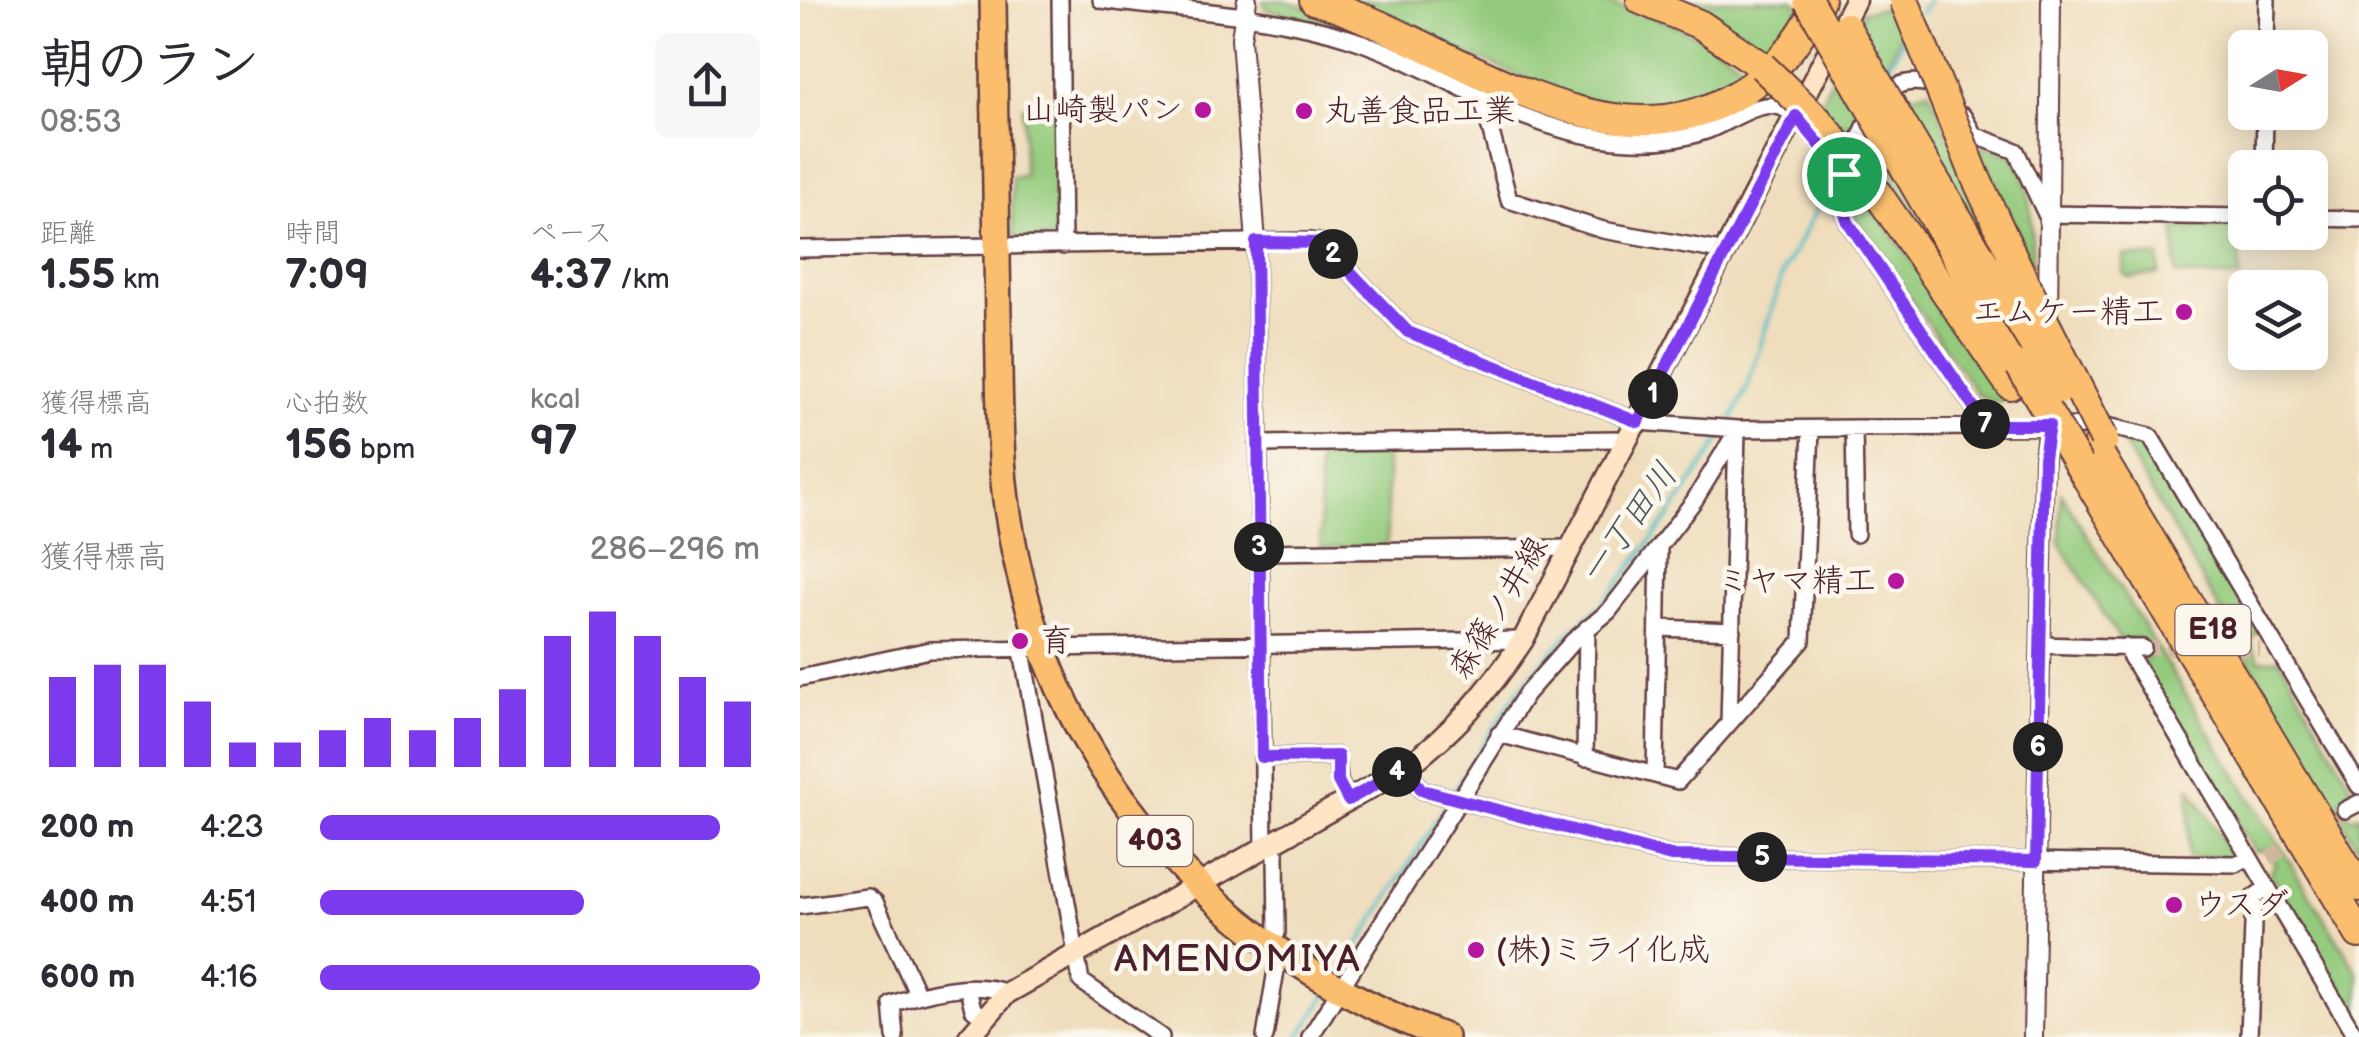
<!DOCTYPE html>
<html lang="ja">
<meta charset="utf-8">
<style>
:root{--surface:#fff;--page:#f7f7f7;--text:#2b2b33;--muted:#7c7c81;--accent:#7c3aed}
body{margin:0;font-family:"Balsamiq Sans","Klee One",sans-serif;background:var(--page);color:var(--text);height:100vh;display:flex;flex-direction:column;font-size:38px;white-space:nowrap}
*{box-sizing:border-box;margin:0}
p{font-size:32px;color:var(--muted)}
.icon{flex:none;width:55px;height:55px;fill:none;stroke:currentColor;stroke-width:2;stroke-linecap:round;stroke-linejoin:round}
.map{position:relative;flex:1;overflow:hidden}
.drawer{display:flex;flex-direction:column;background:var(--surface);width:800px}
.drawer>*{flex:none}
.needle{width:65px;rotate:79deg}
.controls{position:absolute;left:1428px;top:30px;display:grid;gap:20px}
.controls a{display:grid;place-items:center;width:100px;height:100px;border-radius:15px;background:var(--surface);box-shadow:0 5px 25px #0003;font-size:50px}
.pin{position:absolute;display:grid;place-items:center;width:85px;height:85px;color:#fff;margin:-42px;border:5px solid #fff;border-radius:50%;box-shadow:0 2px 10px #0007}
.km{position:absolute;width:50px;height:50px;margin:-25px;border-radius:50%;background:#222;color:#fff;font-size:28px;line-height:50px;text-align:center}
.round{display:grid;place-items:center;flex:none;width:105px;height:105px;border-radius:15px;background:var(--page)}
.headline{display:flex;align-items:center;justify-content:space-between;height:170px;padding:0 40px}
h1{font-size:55px;font-weight:700;line-height:75px}
.stats{display:grid;grid-template-columns:repeat(3,1fr);gap:15px;height:170px;padding:10px 40px}
.stats div{display:grid;align-content:center}
.stats b{font-size:42px;font-weight:700}
.stats small{font-size:28px;font-weight:400}
.stats p{font-size:28px}
.chart{height:280px;padding:20px 40px}
.chart p{display:flex;justify-content:space-between}
.chart svg{width:100%;height:180px;margin-top:10px;stroke:var(--accent);stroke-width:6}
ul{padding:0 40px;list-style:none;font-size:32px}
li{display:grid;grid-template-columns:160px 120px 1fr;align-items:center;height:75px}
li i{height:25px;border-radius:12px;background:var(--accent)}
main{display:flex;flex:1;min-height:0}
.map>svg:first-child{display:block}
</style>
<main>
<section class="drawer">
<div class="headline"><div><h1>朝のラン</h1><p>08:53</p></div><a class="round"><svg class="icon" aria-label="share" viewBox="0 0 24 24"><path d="M12 15V3M7 8l5-5 5 5M5 13v7h14v-7"/></svg></a></div>
<div class="stats">
<div><p>距離</p><b>1.55<small> km</small></b></div>
<div><p>時間</p><b>7:09</b></div>
<div><p>ペース</p><b>4:37<small> /km</small></b></div>
</div>
<div class="stats">
<div><p>獲得標高</p><b>14<small> m</small></b></div>
<div><p>心拍数</p><b>156<small> bpm</small></b></div>
<div><p>kcal</p><b>97</b></div>
</div>
<div class="chart"><p><span>獲得標高</span>286–296 m</p>
<svg viewBox="0 0 160 44" preserveAspectRatio="none"><path d="M5 44V22M15 44V19M25 44V19M35 44V28M45 44V38M55 44V38M65 44V35M75 44V32M85 44V35M95 44V32M105 44V25M115 44V12M125 44V6M135 44V12M145 44V22M155 44V28"/></svg>
</div>
<ul>
<li><b>200 m</b>4:23<i style="width:91%"></i></li>
<li><b>400 m</b>4:51<i style="width:60%"></i></li>
<li><b>600 m</b>4:16<i style="width:100%"></i></li>
</ul>
</section>
<div class="map">
<svg width="1559" height="1037" viewBox="0 0 1559 1037">
<rect width="100%" height="100%" fill="#fbf7ec"/>
<filter id="ink" filterUnits="userSpaceOnUse"><feTurbulence type="fractalNoise" baseFrequency=".01" numOctaves="2"/><feDisplacementMap in="SourceGraphic" scale="20" xChannelSelector="R" yChannelSelector="G"/><feConvolveMatrix kernelMatrix="1 2 1 2 8 2 1 2 1" color-interpolation-filters="sRGB"/></filter>
<filter id="wash" filterUnits="userSpaceOnUse"><feTurbulence type="fractalNoise" baseFrequency=".0048" numOctaves="4" result="noise"/><feDisplacementMap in="SourceGraphic" scale="40" xChannelSelector="R" yChannelSelector="G"/><feGaussianBlur stdDeviation="2.25" result="paint"/><feColorMatrix in="noise" values="0 0 0 0 0 0 0 0 0 0 0 0 0 0 0 0 0 1.4 0 .05"/><feComposite in="paint" operator="in"/></filter>
<g filter="url(#wash)">
<rect width="100%" height="100%" fill="#efddbc"/>
<path fill="#93ca7c" stroke="#6e7454" stroke-width="2.5" d="M482 0 539 16 573 36 465 9 463 1Z
M539 0H786C847 9 909 35 956 76L892 109 806 112Z
M865 0H994L1003 15 972 61Z
M1093 7 1104 29 1083 70 1056 24 1063 11Z
M1036 71 1061 115 1048 142 1017 109Z
M1129 90 1217 290 1099 98Z
M223 106H256L259 235 255 239 220 240 213 234 212 177 224 176Z
M1074 137 1153 275 1149 278 1068 166Z
M1178 147C1186 148 1196 148 1203 151 1235 163 1232 240 1232 267Z
M1054 183 1118 269 1204 398 1197 403 1177 394 1053 216Z
M1438 227 1440 278 1376 275 1375 228Z
M1324 256 1359 257V274L1329 278 1324 273Z
M1318 434 1348 444 1459 631 1450 642 1460 661 1480 659 1551 785 1549 796 1541 800 1550 818 1559 815V850Z
M518 455H587V547L521 548Z
M1261 493 1559 974V1025L1470 873 1475 864 1468 851H1454L1344 670 1343 659 1350 655 1342 640H1320L1260 543Z
M1390 787 1433 859 1388 858Z"/>
<g fill="none" stroke-linecap="round" stroke-linejoin="round">
<path stroke="#4fbec6" stroke-width="4" d="M1121 13 1129 0
M1085 73 1105 37
M930 424 948 386 983 272 1037 171
M652 794 718 690 774 628 803 604 872 513 925 432
M539 976 648 802
M499 1037 528 993"/>
</g>
</g>
<g filter="url(#ink)">
<g fill="none" stroke-linecap="round" stroke-linejoin="round">
<path stroke="#ceb79f" stroke-width="15" stroke-dasharray="15 8" stroke-linecap="butt" d="M1343 648H1389
M1412 648 1460 649
M1469 858 1545 810"/>
<defs>
<path id="minor" d="M260 0 263 246
M301 0C382 11 470 13 548 38 634 65 710 125 801 138 835 143 873 143 906 131 927 124 961 97 983 108 1008 120 1025 154 1044 174L1040 199 1048 222 1186 425
M1466 48 1467 0
M682 98 709 200 803 230 926 252
M1163 116 1174 135 1216 151 1246 214 1445 217
M1050 161C1069 119 1083 64 1140 88
M1464 168 1465 112
M1510 218 1559 219
M456 243 464 848
M0 249 509 241 523 243 608 332 838 422 938 429 1307 426 1350 436 1559 786
M1054 428 1056 534
M458 444 817 439
M459 552 771 548
M860 628 932 631
M1240 645 1343 648
M1325 647 1556 1037
M222 651 281 981 361 1037
M0 678 130 650 723 640
M929 723 937 433
M699 734 878 781 1002 641 1011 429
M462 757 537 756 539 781 548 800
M785 758 787 628
M605 768 622 790 871 856 1436 864 1449 857
M855 775 859 547
M1545 810 1559 803
M476 855 477 933
M0 906 68 897 75 902 118 995
M168 989 173 1009 183 1016
M95 1037 92 1004C125 992 173 980 207 993
M465 1037 476 970
M510 1037 726 694 773 641 809 611 894 501 938 429
M1449 1037 1454 897 1467 888"/>
<path id="tertiary" d="M447 0 441 38 456 243
M1248 319 1251 0
M1233 1037 1244 458 1249 415"/>
<path id="secondary" d="M169 1037 207 993 605 768C654 732 689 691 723 640L1055 0"/>
<path id="trunk" d="M193 0C195 106 196 212 198 318 200 383 198 449 208 514 246 764 411 950 645 1037"/>
<path id="motorway" d="M514 0C642 37 797 172 929 99 972 76 999 44 1020 0
M841 0 901 25 962 66
M1100 121 1207 301
M1088 139 1220 366
M1176 178 1225 283
M1068 180 1210 385
M1296 448 1559 887
M1279 465 1559 934"/>
</defs>
<use href="#minor" stroke="#633c41" stroke-width="20"/>
<use href="#tertiary" stroke="#633c41" stroke-width="22"/>
<use href="#secondary" stroke="#633c41" stroke-width="25"/>
<use href="#trunk" stroke="#633c41" stroke-width="30"/>
<use href="#motorway" stroke="#633c41" stroke-width="32"/>
<use href="#minor" stroke="#fff" stroke-width="15"/>
<use href="#tertiary" stroke="#fff" stroke-width="18"/>
<use href="#secondary" stroke="#fde5c5" stroke-width="20"/>
<use href="#trunk" stroke="#fabe6e" stroke-width="25"/>
<use href="#motorway" stroke="#fabe6e" stroke-width="28"/>
<defs>
<path id="motorway-bridge" d="M1008 0 1088 139
M1104 0 1176 178
M1046 27 1100 121
M962 66 1018 120 1068 180
M1225 283 1304 439
M1207 301 1261 389
M1220 366 1279 465"/>
</defs>
<use href="#motorway-bridge" stroke="#633c41" stroke-width="32" stroke-linecap="butt"/>
<use href="#motorway-bridge" stroke="#fabe6e" stroke-width="28"/>
</g>
</g>
<g fill="none" stroke-linecap="round" stroke-linejoin="round" filter="url(#ink)">
<defs>
<path id="route" d="M996 116 1044 174 1040 199 1048 222 1186 425H1249L1244 458 1236 861 871 856 622 790 605 768 548 800 538 781V756L462 757 456 242 523 243 608 332 838 422Z"/>
</defs>
<use href="#route" stroke="#fff" stroke-width="20"/>
<use href="#route" stroke="#7c3aed" stroke-width="12"/>
</g>
<g fill="#b5179e" stroke="#fbf7ec" stroke-width="4">
<circle cx="403" cy="110" r="10"/>
<circle cx="504" cy="111" r="10"/>
<circle cx="1384" cy="312" r="10"/>
<circle cx="1096" cy="581" r="10"/>
<circle cx="220" cy="641" r="10"/>
<circle cx="1374" cy="905" r="10"/>
<circle cx="676" cy="950" r="10"/>
</g>
<g text-anchor="middle" dominant-baseline="central" stroke-width="9" stroke-linejoin="round" paint-order="stroke">
<g fill="#fbf7ec" stroke="#7f6065" stroke-width="2.5">
<rect x="1375.5" y="605" width="75" height="50" rx="8"/>
<rect x="317.5" y="816" width="75" height="50" rx="8"/>
</g>
<g font-size="30" font-weight="bold" fill="#4a1f2b">
<text x="1413" y="630">E18</text>
<text x="355" y="841">403</text>
</g>
<g font-size="32" fill="#4a1f2b" stroke="#fbf7ec" text-anchor="start">
<text x="383" y="110" text-anchor="end">山崎製パン</text>
<text x="524" y="111">丸善食品工業</text>
<text x="1364" y="312" text-anchor="end">エムケー精工</text>
<text x="1076" y="581" text-anchor="end">ミヤマ精工</text>
<text x="240" y="641">育</text>
<text x="1394" y="905">ウスダ</text>
<text x="696" y="950">(株)ミライ化成</text>
</g>
<g font-size="32" fill="#4a1f2b" stroke="#fbf7ec">
<text transform="translate(699 608) rotate(-59)">森篠ノ井線</text>
</g>
<g font-size="35" font-style="italic" fill="#4c5761" stroke="#fbf7ec">
<text transform="translate(829 524) rotate(-54)">一丁田川</text>
</g>
<g font-size="38" letter-spacing="2.5" fill="#4a1f2b" stroke="#fbf7ec">
<text x="438" y="959">AMENOMIYA</text>
</g>
</g>
</svg>
<div class="controls">
<a><svg class="needle" viewBox="-14 -14 28 28"><path d="M0-13l5 13h-10z" fill="#e53935"/><path d="M0 13l5-13h-10z" fill="#7c7c81"/></svg></a>
<a><svg class="icon" aria-label="locate" viewBox="0 0 24 24"><circle cx="12" cy="12" r="6"/><path d="M12 2v4M12 18v4M2 12h4M18 12h4"/></svg></a>
<a><svg class="icon" aria-label="layers" viewBox="0 0 24 24"><path d="M12 4l9 5-9 5-9-5zM3 14l9 5 9-5"/></svg></a>
</div>
<div class="pin" style="left:1044px;top:174px;background:#1e9e55"><svg class="icon" aria-label="arrive" viewBox="0 0 24 24"><path d="M6 21V4h12l-3 4 3 4H6"/></svg></div>
<b class="km" style="left:853px;top:394px">1</b>
<b class="km" style="left:533px;top:254px">2</b>
<b class="km" style="left:459px;top:547px">3</b>
<b class="km" style="left:597px;top:772px">4</b>
<b class="km" style="left:962px;top:857px">5</b>
<b class="km" style="left:1238px;top:747px">6</b>
<b class="km" style="left:1185px;top:424px">7</b>
</div>
</main>
